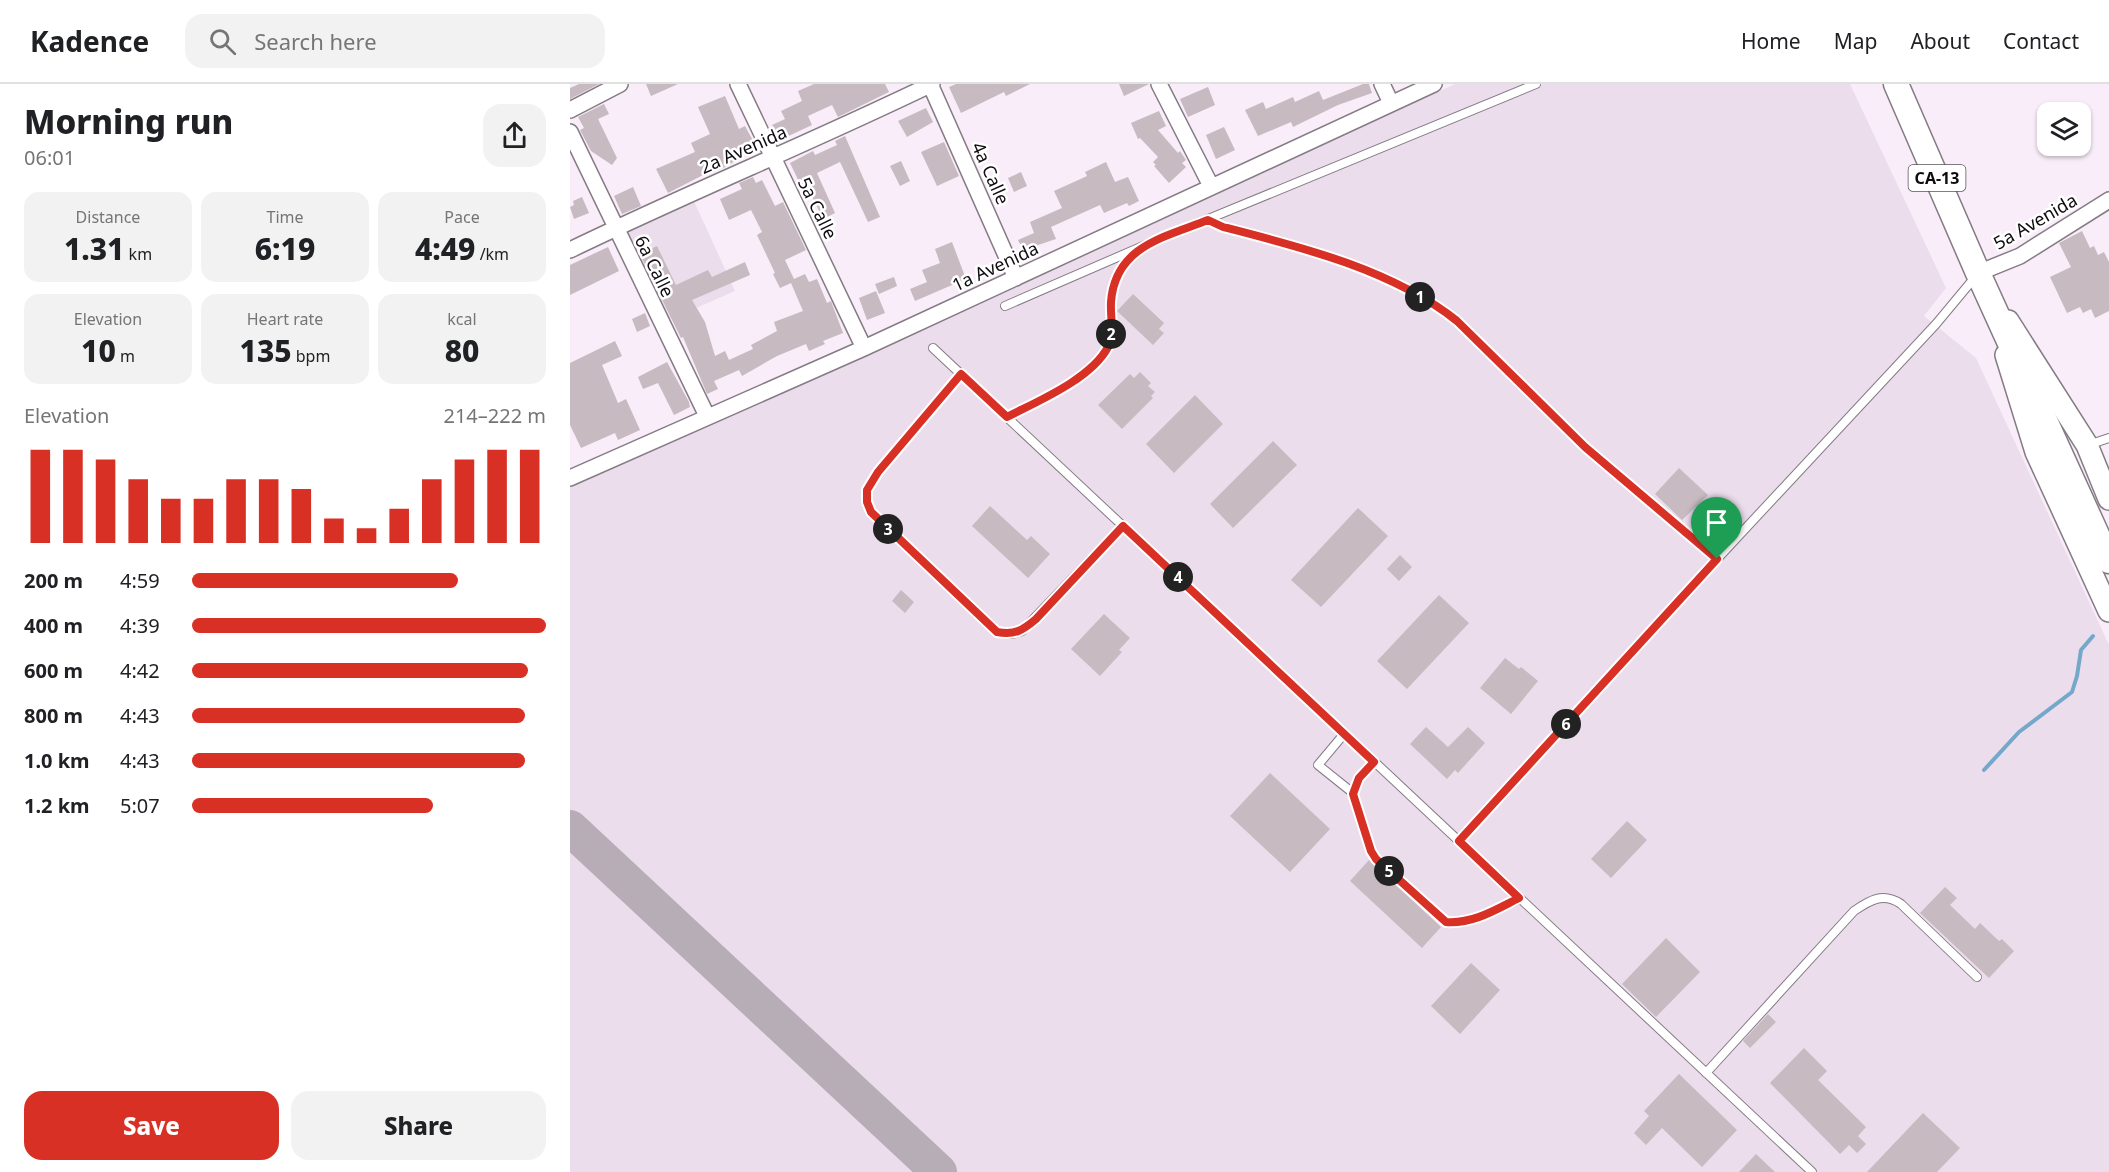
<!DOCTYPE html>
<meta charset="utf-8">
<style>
:root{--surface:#fff;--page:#f2f2f2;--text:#202124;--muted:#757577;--line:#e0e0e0;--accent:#d93025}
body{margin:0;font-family:"Noto Sans",sans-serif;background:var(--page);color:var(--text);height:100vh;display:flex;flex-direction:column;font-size:22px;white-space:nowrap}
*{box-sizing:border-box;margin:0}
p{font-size:20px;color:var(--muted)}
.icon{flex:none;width:33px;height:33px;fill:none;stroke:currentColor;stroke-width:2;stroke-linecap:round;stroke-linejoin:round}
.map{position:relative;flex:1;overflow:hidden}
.panel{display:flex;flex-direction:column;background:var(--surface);width:570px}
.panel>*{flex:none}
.fabs{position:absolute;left:1467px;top:18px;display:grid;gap:12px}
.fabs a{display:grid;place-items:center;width:54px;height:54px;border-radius:12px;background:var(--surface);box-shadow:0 2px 4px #0004;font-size:30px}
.pin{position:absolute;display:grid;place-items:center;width:51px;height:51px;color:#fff;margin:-62px -26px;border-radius:50% 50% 50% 0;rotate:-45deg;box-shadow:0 0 6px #0007}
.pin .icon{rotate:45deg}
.km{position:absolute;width:30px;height:30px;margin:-15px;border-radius:50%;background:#222;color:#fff;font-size:16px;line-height:30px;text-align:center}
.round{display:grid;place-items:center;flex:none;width:63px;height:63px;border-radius:18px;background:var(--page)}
.head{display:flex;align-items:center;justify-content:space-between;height:102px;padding:0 24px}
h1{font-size:33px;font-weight:800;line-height:45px}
.stats{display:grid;grid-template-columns:repeat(3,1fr);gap:9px;height:102px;padding:6px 24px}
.stats div{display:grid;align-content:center;border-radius:15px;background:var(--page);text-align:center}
.stats b{font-size:30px;font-weight:800}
.stats small{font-size:16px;font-weight:400}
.stats p{font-size:16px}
.chart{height:168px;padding:12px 24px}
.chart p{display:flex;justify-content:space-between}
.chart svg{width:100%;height:108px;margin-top:6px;stroke:var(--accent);stroke-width:6}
.action{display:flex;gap:12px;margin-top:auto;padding:12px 24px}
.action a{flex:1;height:69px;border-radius:18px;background:var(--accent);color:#fff;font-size:24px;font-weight:800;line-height:69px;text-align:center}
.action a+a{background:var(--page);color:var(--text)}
ul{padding:0 24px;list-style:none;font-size:20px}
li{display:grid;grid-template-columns:96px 72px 1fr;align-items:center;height:45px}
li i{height:15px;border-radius:8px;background:var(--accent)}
header{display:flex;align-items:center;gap:36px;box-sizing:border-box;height:84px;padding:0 30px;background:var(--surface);border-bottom:2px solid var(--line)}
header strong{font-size:28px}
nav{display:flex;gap:33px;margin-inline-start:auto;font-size:21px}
.search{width:420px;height:54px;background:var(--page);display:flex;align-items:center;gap:15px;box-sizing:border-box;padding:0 21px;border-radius:18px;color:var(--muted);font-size:22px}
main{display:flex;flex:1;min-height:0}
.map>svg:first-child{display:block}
</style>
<header>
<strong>Kadence</strong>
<div class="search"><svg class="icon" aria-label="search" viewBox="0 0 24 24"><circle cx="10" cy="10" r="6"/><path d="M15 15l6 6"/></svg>Search here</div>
<nav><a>Home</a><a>Map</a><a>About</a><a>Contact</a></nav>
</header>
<main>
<section class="panel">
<div class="head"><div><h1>Morning run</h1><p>06:01</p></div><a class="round"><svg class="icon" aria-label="share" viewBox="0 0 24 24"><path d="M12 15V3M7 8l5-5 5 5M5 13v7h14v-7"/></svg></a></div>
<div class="stats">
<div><p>Distance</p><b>1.31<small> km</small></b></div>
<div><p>Time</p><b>6:19</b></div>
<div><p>Pace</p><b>4:49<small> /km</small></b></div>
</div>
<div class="stats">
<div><p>Elevation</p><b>10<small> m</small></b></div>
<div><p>Heart rate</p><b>135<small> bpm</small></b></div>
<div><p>kcal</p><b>80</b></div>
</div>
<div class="chart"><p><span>Elevation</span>214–222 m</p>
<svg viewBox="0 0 160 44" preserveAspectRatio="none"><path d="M5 44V6M15 44V6M25 44V10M35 44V18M45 44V26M55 44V26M65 44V18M75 44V18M85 44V22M95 44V34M105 44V38M115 44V30M125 44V18M135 44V10M145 44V6M155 44V6"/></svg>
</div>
<ul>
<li><b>200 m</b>4:59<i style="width:75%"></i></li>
<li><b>400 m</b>4:39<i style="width:100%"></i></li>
<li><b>600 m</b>4:42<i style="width:95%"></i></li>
<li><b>800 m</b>4:43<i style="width:94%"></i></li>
<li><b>1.0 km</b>4:43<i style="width:94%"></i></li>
<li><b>1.2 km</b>5:07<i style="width:68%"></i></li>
</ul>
<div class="action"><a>Save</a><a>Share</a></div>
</section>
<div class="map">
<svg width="1539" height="1088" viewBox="0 0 1539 1088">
<rect width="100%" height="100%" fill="#f8edf8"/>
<path fill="#ecddec" d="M885 0H1280L1376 204 1354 232 1406 274 1539 561V1088H0V399L444 204Z
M123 115 165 207 94 238 51 148Z"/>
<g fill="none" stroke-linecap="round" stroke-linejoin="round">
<path stroke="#74a8ca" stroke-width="4" d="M1414 686 1449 648 1502 608 1507 592 1511 566 1523 552"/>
<path stroke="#b6adb6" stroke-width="36" d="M0 744 369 1088"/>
</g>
<path fill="#c7bac1" d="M9 0H29L0 15V4Z
M76 0H108L81 12Z
M244 0H315L319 8 268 33 262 21 238 32 242 41 210 56 202 41 215 35 211 27 232 17 228 7Z
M386 0H460L436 12 434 8 391 29 379 3Z
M549 0H579L554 12Z
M793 0H799L802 9 768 21 723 43 721 38 688 52 675 26 693 18 696 25 723 13 725 18 749 7 753 16Z
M638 3 645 21 618 33 610 15Z
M155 12 169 45 175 42 187 64 155 83 136 92 135 90 98 109 86 85 125 68 121 59 140 50 128 23Z
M34 20 39 30 28 35 47 74 42 81 21 67 10 46 14 44 8 33Z
M356 24 363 38 337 53 328 37Z
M589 27 596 42 588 46 608 69 610 67 616 76 612 79 616 83 599 99 584 82 586 81 583 78 588 73 570 54 568 55 561 39Z
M654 43 665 66 646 75 636 51Z
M275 52 310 133 298 138 270 78 247 89 265 129 253 135 238 104 233 106 220 79 243 67 245 71 267 61 265 57Z
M374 58 389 92 367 102 351 68Z
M331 77 340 97 330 102 320 82Z
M536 78 545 98 558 93 569 117 559 122 557 119 534 129 530 121 481 143 486 155 453 166 448 156 464 149 460 138 492 124 484 107 517 92 515 88Z
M451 88 457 102 444 108 438 94Z
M183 93 186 99 192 96 205 122 213 118 236 166 215 176 224 195 235 190 239 198 247 195 257 219 261 217 273 249 253 257 255 260 239 267 236 260 207 272 172 292 169 286 144 297 148 305 137 310 113 253 111 254 105 242 70 170 87 162 106 201 138 186 142 193 175 178 180 191 122 216 135 238 145 272 155 267 159 276 183 265 181 261 207 247 204 238 233 227 221 199 210 204 203 190 205 189 187 151 192 148 181 126 159 136 150 115 172 105 169 99Z
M63 103 71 122 52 130 44 112Z
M12 113 19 129 4 135 0 123 4 121 3 117Z
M1512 147 1520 164 1524 162 1528 171 1534 168 1539 178V227L1525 234 1521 225 1513 229 1510 223 1497 229 1480 193 1501 183 1489 159Z
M382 158 396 195 345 217 340 205 357 198 352 186 370 179 365 165Z
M38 163 49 187 0 211V181Z
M324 193 327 202 309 210 305 200Z
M306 207 315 229 297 236 289 214Z
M563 210 594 239 589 245 594 249 583 261 547 227Z
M75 229 80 242 67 248 62 235Z
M45 257 52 272 32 281 48 319 56 315 70 346 48 356 45 349 11 364 0 341V279Z
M97 278 119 318 120 323 104 331 88 299 73 305 68 293Z
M570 288 581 299 578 302 585 308 581 312 583 314 552 345 528 321 560 290 564 294Z
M625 311 653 340 604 389 576 360Z
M703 357 727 381 663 444 640 420Z
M1109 384 1138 411 1112 436 1085 410Z
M420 422 457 456 461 452 480 470 458 494 402 442Z
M788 424 818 452 751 523 721 496Z
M830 471 842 483 829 497 817 485Z
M331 506 344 518 335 529 322 517Z
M869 511 899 539 837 605 807 577Z
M534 530 560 554 549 566 552 568 530 592 501 565Z
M935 574 949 585 951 583 968 597 941 630 910 604Z
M856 643 878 663 898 643 915 659 888 689 885 686 877 695 840 660Z
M700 689 760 745 720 788 660 732Z
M1057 737 1077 756 1041 794 1021 775Z
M799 776 871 843 852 864 780 797Z
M1375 803 1387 814 1380 821 1405 845 1410 839 1429 857 1432 855 1444 867 1419 894 1350 829Z
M1096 854 1130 888 1086 933 1052 900Z
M901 879 930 906 890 950 861 922Z
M1198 930 1206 938 1180 964 1173 957Z
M1234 964 1257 987 1248 996 1296 1043 1288 1052 1296 1060 1287 1069 1279 1061 1270 1070 1200 999Z
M1109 990 1167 1046 1132 1083 1092 1044 1076 1061 1064 1049 1079 1032 1074 1027Z
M1353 1029 1390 1064 1367 1088H1297Z
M1186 1070 1205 1088H1169Z"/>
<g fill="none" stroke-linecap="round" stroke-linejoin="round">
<defs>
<path id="lane" d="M638 136 653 143C732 163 822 186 887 237L1015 363 1147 475
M435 222 580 159 966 0
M363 264 1242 1088
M391 290 308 388 297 407V418L301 428 427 548 442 550 452 547 553 442
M437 333C467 317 523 294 538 262 542 254 542 244 541 235 540 203 543 187 569 167
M1518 361 1539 354
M774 650 748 681 783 709
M804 678 789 694 783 709 801 767 806 775 876 838C903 841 925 826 949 815
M889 757 1147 475 1366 240 1406 192
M1136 989 1284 827C1300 816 1313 808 1331 820L1407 893"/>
<path id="street" d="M168 0 294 264
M360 0 446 194
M589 0 641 102
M812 0 821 19
M0 26 50 0
M0 48 137 332
M0 166C120 108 242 58 362 0
M1408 189 1450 172 1539 116
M0 394 294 264 864 0"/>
<path id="secondary" d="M1438 237 1517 361 1539 415
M1436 271 1466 368 1539 527"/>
<path id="primary" d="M1326 0 1408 189 1539 477"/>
</defs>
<use href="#lane" stroke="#847b84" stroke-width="10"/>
<use href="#street" stroke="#847b84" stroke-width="18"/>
<use href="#secondary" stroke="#847b84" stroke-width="24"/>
<use href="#primary" stroke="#847b84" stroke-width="27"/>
<use href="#lane" stroke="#fff" stroke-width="8"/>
<use href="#street" stroke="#fff" stroke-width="15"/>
<use href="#secondary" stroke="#fff" stroke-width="21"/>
<use href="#primary" stroke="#fff" stroke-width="24"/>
</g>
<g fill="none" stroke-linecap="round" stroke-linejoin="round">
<defs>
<path id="route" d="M638 136 653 143C731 163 823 186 887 237L1015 363 1147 475 889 757 949 814C925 826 903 840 876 838L806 775 801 767 783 710 789 694 804 678 553 442 466 535C452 547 445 551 427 548L301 428 297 418V406L308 388 391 290 437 333C468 317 521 295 538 263 545 250 540 233 541 218 545 162 595 153 638 136Z"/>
</defs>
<use href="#route" stroke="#fff" stroke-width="12"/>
<use href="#route" stroke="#d93025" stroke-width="8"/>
</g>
<g text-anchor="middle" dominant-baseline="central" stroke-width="5" stroke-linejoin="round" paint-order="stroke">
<rect fill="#fff" stroke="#575457" stroke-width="1.5" x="1338.5" y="81" width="57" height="26" rx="4.5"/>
<g font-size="16" font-weight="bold" fill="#0f0b0f">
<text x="1367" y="94">CA-13</text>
</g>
<g font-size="18" fill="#0f0b0f" stroke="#fff">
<text transform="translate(173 65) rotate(-24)">2a Avenida</text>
<text transform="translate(421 89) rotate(66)">4a Calle</text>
<text transform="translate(248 124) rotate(64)">5a Calle</text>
<text transform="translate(1465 137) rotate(-30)">5a Avenida</text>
<text transform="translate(85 182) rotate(64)">6a Calle</text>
<text transform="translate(425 182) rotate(-25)">1a Avenida</text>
</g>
</g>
</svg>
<div class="fabs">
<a><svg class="icon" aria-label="layers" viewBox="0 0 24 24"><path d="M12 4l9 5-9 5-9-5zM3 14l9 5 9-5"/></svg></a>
</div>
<div class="pin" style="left:1147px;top:475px;background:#1e9e55"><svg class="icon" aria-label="arrive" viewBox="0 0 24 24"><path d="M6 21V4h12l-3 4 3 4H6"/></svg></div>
<b class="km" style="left:850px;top:213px">1</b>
<b class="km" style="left:541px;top:250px">2</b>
<b class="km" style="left:318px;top:445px">3</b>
<b class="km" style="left:608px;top:493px">4</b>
<b class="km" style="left:819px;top:787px">5</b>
<b class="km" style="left:996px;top:640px">6</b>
</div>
</main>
